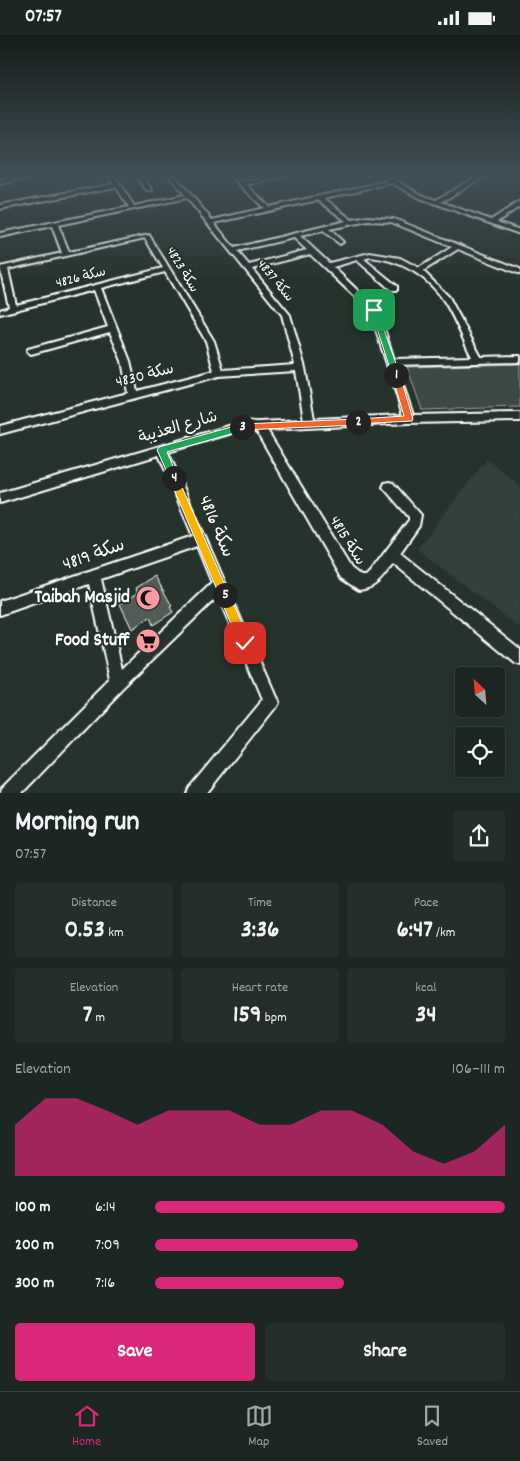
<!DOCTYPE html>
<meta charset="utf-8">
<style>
:root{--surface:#1c2622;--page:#252e2a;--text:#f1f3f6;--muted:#a0a5a5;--line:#3a4340;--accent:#db2777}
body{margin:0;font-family:Dekko,"Playpen Sans Arabic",sans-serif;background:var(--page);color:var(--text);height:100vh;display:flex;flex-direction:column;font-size:19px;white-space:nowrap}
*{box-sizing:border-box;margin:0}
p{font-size:16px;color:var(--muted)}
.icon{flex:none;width:28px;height:28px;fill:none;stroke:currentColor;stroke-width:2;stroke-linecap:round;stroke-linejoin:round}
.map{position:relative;height:758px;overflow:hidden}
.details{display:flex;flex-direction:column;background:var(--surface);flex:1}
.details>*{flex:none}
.needle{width:32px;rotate:334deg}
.tools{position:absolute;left:455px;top:632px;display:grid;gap:10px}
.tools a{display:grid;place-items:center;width:50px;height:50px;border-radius:5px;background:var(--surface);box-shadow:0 2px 8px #0003,0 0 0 1px var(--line);font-size:25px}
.pin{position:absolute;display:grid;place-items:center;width:42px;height:42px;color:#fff;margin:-21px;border-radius:10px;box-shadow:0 2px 8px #0006}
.km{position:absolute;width:25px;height:25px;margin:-12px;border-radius:50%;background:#222;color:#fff;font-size:14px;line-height:25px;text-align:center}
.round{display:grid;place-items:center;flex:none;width:52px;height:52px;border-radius:5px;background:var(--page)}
.summary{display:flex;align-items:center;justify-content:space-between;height:85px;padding:0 15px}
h1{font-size:28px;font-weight:700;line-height:38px}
.figures{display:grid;grid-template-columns:repeat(3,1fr);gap:8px;height:85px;padding:5px 15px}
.figures div{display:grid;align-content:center;border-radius:5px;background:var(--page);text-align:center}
.figures b{font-size:25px;font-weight:700}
.figures small{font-size:14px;font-weight:400}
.figures p{font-size:14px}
.chart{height:140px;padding:10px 15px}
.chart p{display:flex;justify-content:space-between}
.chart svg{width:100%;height:90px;margin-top:5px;fill:var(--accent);opacity:.7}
.button{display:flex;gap:10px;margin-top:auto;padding:10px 15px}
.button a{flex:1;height:58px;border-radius:5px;background:var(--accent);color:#fff;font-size:20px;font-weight:700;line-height:58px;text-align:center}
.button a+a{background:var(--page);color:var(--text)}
ul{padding:0 15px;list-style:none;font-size:16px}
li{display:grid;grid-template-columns:80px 60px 1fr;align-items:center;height:38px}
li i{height:12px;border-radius:6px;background:var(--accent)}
.status{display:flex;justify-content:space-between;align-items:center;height:35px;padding:0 25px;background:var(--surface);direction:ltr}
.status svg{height:14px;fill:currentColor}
.tab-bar{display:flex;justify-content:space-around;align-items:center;height:70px;border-top:1px solid var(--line);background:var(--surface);font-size:14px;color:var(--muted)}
.tab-bar a{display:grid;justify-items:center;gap:2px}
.tab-bar .on{color:var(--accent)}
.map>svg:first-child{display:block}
</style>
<div class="status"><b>07:57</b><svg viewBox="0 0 49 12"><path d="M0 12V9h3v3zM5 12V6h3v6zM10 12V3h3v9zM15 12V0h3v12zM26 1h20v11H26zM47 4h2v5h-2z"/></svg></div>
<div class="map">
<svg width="520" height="759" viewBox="0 0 520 759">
<rect width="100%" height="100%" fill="#26332d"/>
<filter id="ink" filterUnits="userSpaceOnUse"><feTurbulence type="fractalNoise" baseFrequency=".02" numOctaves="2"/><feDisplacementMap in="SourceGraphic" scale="10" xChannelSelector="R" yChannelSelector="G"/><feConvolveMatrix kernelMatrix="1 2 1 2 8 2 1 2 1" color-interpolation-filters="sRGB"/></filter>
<g filter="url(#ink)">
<path fill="#333f3a" d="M487 424 520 451V593L417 514Z"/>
<path fill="#3e4944" stroke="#9ea4a2" d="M520 329V372L422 375 407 332Z"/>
<path fill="#515c57" stroke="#fff" d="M155 541 172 571 170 572 173 577 153 590 150 582 132 594 120 569 138 558 136 553Z"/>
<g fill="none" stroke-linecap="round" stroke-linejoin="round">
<defs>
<path id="minor" d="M109 142H115L134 171 185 160 170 142H176L212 185 264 173 232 142H238L244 147 271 142H282L247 150 269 172 388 146 386 144 389 142 424 161 436 165 476 142H483L441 167 491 185 520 166V171L497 187 520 195V199L420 163 392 148 324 163 352 185 368 182 394 184 520 234V239L458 214 423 236 449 262 481 322 520 321V327L396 330 413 380 520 378V386L409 388 267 395 351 533 361 541H366L370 537 409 485V482L383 452 385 448 389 447 393 448 421 480 419 491 400 518 520 614V630L515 628 393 528C383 542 377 553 359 555L341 543 256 395 239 396 168 417 275 662 278 667 275 672 206 759H187L189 753 262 665 218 561 123 653 21 759H0L2 753 110 645 89 549 0 580V566L193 501 159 420 0 468V458L239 388 304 385 296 336 219 341 0 399V391L128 358 122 326 110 297 31 319 27 316 28 314 108 292 94 255 0 279V275L9 272 0 232 62 218 52 191 0 202V198L129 172 116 152 0 174V170L114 149ZM187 163 282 280 295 330 223 335 214 306 149 200 69 217 58 190ZM318 165 346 186 234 213 214 188ZM368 186 391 187 452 212 419 233 400 223 370 218 329 228 300 201 323 196 340 209 343 207 342 206 329 194ZM145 203 163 233 16 270 8 234ZM294 203 307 215 249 230 237 216ZM310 219 370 276 403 380 314 384 305 333 290 280 252 234ZM370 222C399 225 425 239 442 263 453 278 463 305 472 322L394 324 378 275 333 232 357 225 391 255H397V251L364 224ZM165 237 206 306 214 336 137 356 130 326 101 253ZM197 511 212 548 122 634 101 544Z
M137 142H143L152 155 151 156H147Z"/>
<path id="major" d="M17 142H31L0 149V145Z"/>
</defs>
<use href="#minor" stroke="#fff" stroke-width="4"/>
<use href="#major" stroke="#fff" stroke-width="4"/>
<use href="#minor" fill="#26332d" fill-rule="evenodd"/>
<use href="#major" fill="#26332d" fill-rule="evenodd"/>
</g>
</g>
<linearGradient id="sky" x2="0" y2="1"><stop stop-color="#151c19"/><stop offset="0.57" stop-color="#415057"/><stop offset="1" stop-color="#415057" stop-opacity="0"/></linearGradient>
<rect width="520" height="248" fill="url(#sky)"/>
<path fill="#22a559" stroke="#fff" d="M374 273 377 275 400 340 398 342 392 340 371 275Z"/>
<path fill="#f0652b" stroke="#fff" d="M396 337 400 340 413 384 412 386 355 389 353 387 358 384 404 381 392 340Z"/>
<path fill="#f0652b" stroke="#fff" d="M358 384 362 387 358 390 242 395 238 392 242 389Z"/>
<path fill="#22a559" stroke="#fff" d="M242 389 245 390V395L167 417 178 443 174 447 171 446 157 415 159 412Z"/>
<path fill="#f5b400" stroke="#fff" d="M174 439 178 443 228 557 230 560 228 564 225 566 221 564 169 443Z"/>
<path fill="#f5b400" stroke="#fff" d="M225 555 228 557 251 608 249 613 245 614 241 613 219 560 221 557Z"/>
<defs>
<symbol id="mosque-disc" viewBox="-11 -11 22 22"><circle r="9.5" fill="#ff9aa2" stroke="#26332d"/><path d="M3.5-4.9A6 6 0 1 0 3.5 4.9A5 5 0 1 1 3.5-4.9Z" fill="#111"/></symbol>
<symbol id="supermarket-disc" viewBox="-11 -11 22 22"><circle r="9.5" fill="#ff9aa2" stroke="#26332d"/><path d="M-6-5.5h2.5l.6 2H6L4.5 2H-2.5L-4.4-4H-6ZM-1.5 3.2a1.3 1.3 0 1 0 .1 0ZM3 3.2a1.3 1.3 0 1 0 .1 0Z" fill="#111"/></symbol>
</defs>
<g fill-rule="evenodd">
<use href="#mosque-disc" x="134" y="549" width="28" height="28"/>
<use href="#supermarket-disc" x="134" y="592" width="28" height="28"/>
</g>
<g text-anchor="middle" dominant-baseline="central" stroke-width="4" stroke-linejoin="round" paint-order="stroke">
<g font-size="14" fill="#fff" stroke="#26332d">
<text transform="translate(182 235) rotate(59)">سكة 4823</text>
<text transform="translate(81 243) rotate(-14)">سكة 4826</text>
<text transform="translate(275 246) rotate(51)">سكة 4837</text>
</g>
<g font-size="16" fill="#fff" stroke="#26332d">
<text transform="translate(145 341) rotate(-14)">سكة 4830</text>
<text transform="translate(178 393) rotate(-16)">شارع العذيبة</text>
<text transform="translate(347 506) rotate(58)">سكة 4815</text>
</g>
<g font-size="19" fill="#fff" stroke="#26332d">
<text transform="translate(215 492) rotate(67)">سكة 4816</text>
<text transform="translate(94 521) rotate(-19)">سكة 4819</text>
</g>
<g font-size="19" font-weight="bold" fill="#fff" stroke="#26332d" text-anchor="end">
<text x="130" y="563">Taibah Masjid</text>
<text x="130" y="606">Food Stuff</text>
</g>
</g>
</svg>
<div class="tools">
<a><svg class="needle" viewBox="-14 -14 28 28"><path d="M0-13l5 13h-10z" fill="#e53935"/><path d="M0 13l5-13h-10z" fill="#a0a5a5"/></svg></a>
<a><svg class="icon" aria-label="locate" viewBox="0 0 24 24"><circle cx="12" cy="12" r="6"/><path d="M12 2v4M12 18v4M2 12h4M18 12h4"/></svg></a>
</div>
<div class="pin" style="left:374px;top:275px;background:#1e9e55"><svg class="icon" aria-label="arrive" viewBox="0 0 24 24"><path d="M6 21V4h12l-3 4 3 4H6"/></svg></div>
<div class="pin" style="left:245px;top:608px;background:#d93025"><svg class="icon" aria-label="check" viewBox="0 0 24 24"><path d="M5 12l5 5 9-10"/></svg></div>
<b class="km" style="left:396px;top:340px">1</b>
<b class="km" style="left:358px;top:387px">2</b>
<b class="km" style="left:242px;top:392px">3</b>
<b class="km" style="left:174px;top:443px">4</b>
<b class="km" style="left:225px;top:560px">5</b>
</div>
<section class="details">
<div class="summary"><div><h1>Morning run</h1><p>07:57</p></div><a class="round"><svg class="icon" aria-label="share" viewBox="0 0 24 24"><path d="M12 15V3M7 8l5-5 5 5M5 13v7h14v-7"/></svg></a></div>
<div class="figures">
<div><p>Distance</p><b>0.53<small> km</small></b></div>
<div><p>Time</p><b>3:36</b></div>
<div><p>Pace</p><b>6:47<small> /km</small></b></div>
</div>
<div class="figures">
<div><p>Elevation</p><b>7<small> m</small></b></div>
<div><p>Heart rate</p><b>159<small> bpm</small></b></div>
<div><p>kcal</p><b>34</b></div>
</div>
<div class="chart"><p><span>Elevation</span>106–111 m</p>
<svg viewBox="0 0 160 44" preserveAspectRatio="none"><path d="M0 44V19L10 6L20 6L30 12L40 19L50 12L60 12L70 12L80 19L90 19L100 12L110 12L120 19L130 32L140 38L150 32L160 19V44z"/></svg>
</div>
<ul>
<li><b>100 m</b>6:14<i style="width:100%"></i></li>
<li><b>200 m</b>7:09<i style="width:58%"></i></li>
<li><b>300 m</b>7:16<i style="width:54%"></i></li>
</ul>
<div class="button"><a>Save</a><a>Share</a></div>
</section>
<nav class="tab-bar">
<a class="on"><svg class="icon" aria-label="home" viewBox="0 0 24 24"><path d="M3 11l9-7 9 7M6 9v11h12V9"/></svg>Home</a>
<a><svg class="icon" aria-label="map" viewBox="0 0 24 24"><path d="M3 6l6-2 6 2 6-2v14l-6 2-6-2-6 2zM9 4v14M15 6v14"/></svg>Map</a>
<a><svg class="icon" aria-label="saved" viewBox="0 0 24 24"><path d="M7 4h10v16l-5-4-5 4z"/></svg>Saved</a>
</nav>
